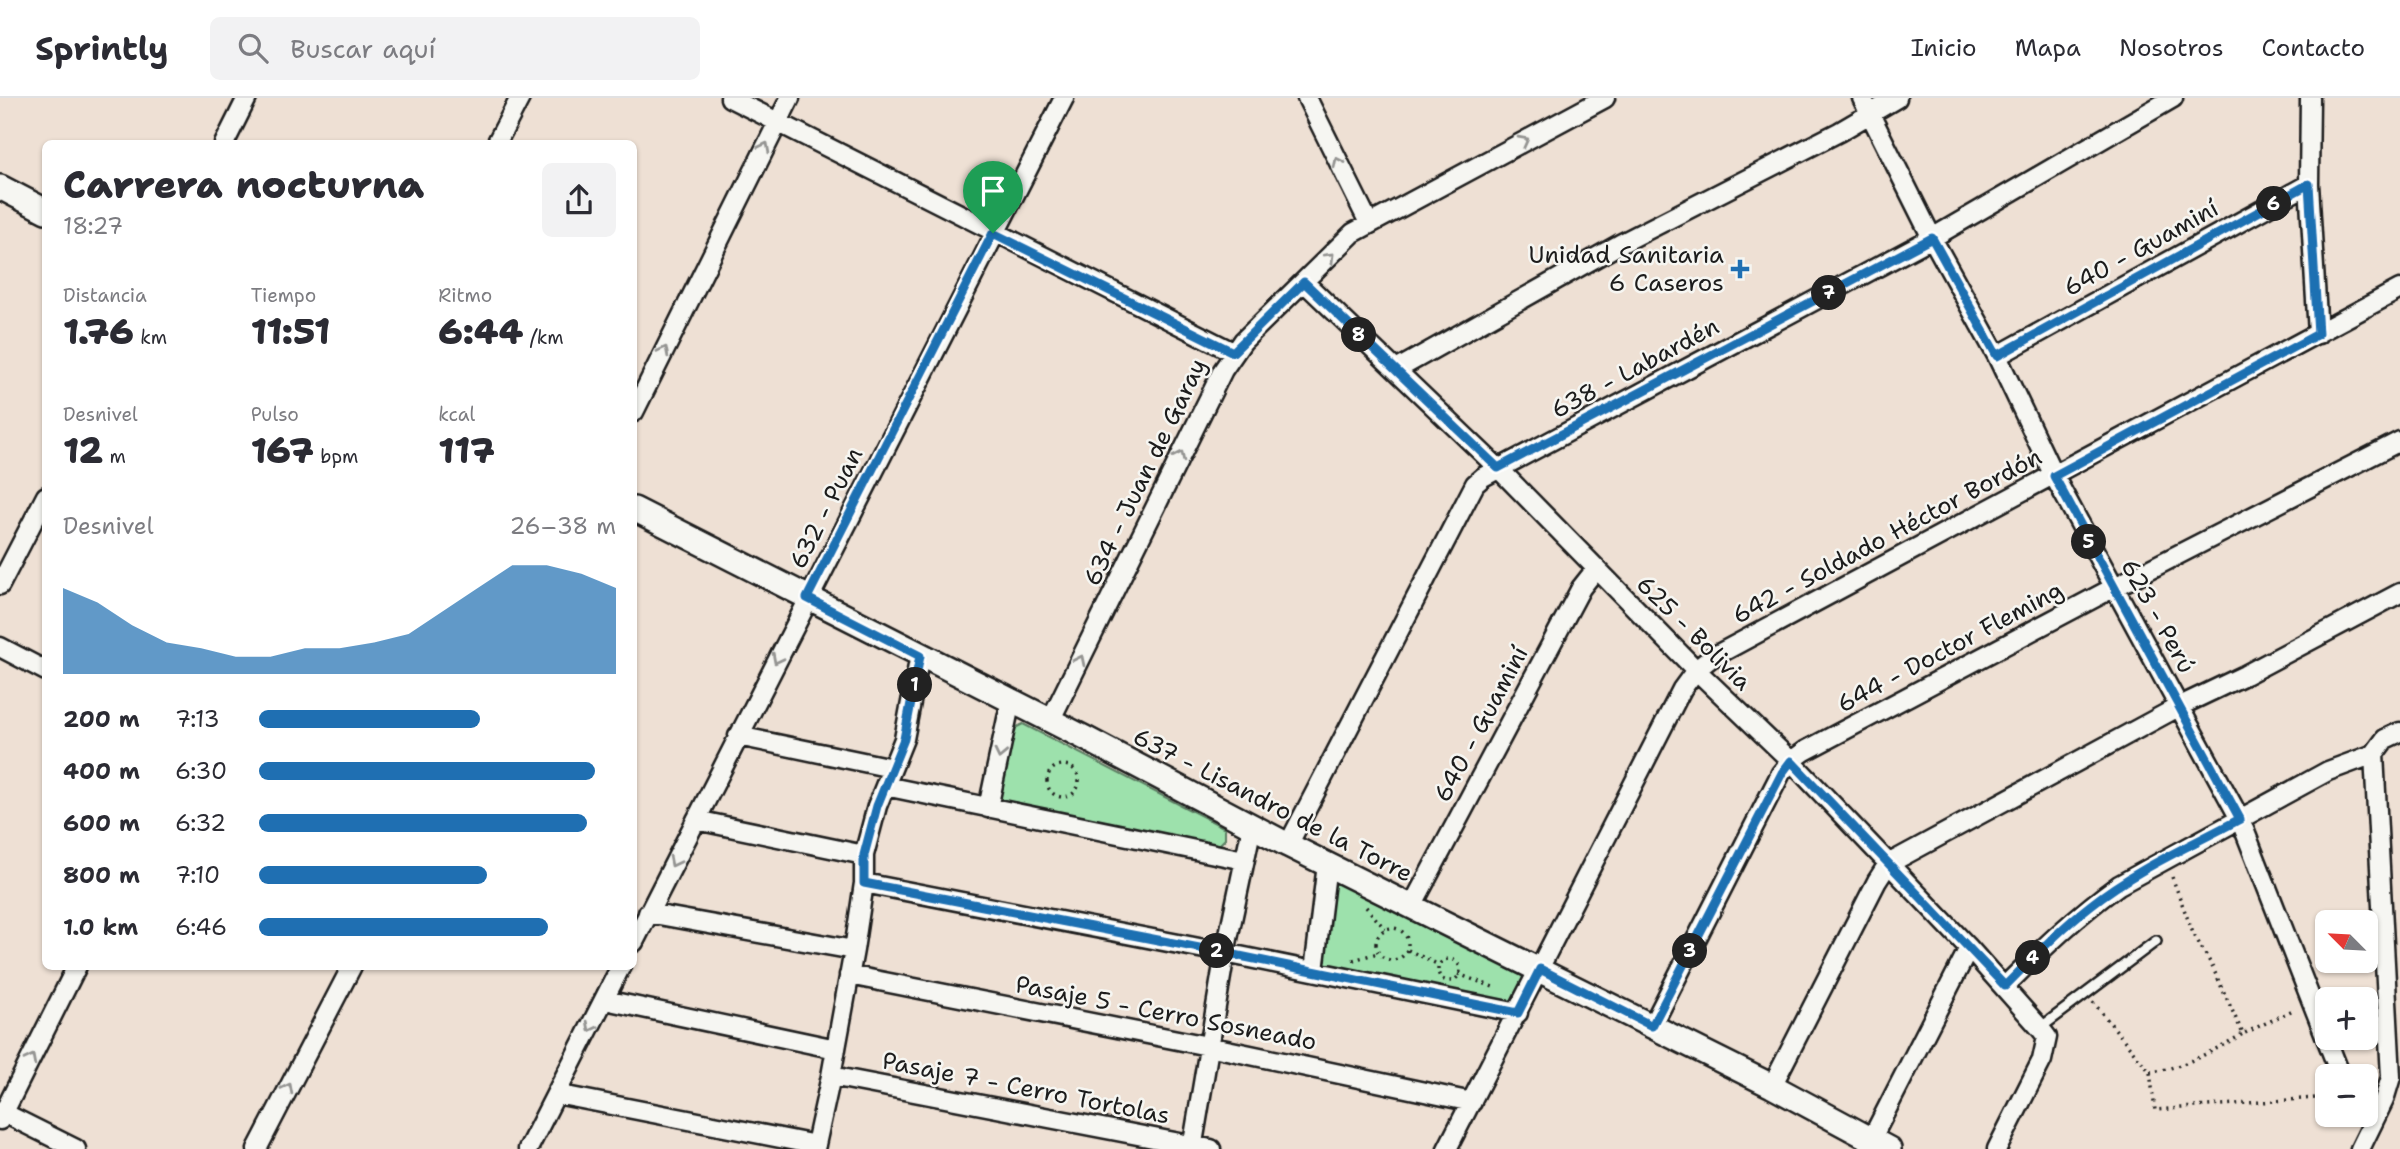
<!DOCTYPE html>
<html lang="es">
<meta charset="utf-8">
<style>
:root{--surface:#fff;--page:#f2f2f3;--text:#2b2b33;--muted:#7c7c81;--line:#e1e1e2;--accent:#1f6fb2}
body{margin:0;font-family:"Shantell Sans",sans-serif;background:var(--page);color:var(--text);height:100vh;display:flex;flex-direction:column;font-size:26px;white-space:nowrap}
*{box-sizing:border-box;margin:0}
p{font-size:23px;color:var(--muted)}
.icon{flex:none;width:38px;height:38px;fill:none;stroke:currentColor;stroke-width:2;stroke-linecap:round;stroke-linejoin:round}
.map{position:relative;flex:1;overflow:hidden}
.panel{position:absolute;left:42px;top:42px;width:595px;height:830px;display:flex;flex-direction:column;background:var(--surface);border-radius:10px;box-shadow:0 2px 5px #0004}
.panel>*{flex:none}
.needle{width:46px;rotate:294deg}
.controls{position:absolute;left:2315px;top:812px;display:grid;gap:14px}
.controls a{display:grid;place-items:center;width:63px;height:63px;border-radius:10px;background:var(--surface);box-shadow:0 2px 5px #0004;font-size:35px}
.pin{position:absolute;display:grid;place-items:center;width:60px;height:60px;color:#fff;margin:-72px -30px;border-radius:50% 50% 50% 0;rotate:-45deg;box-shadow:0 0 7px #0007}
.pin .icon{rotate:45deg}
.km{position:absolute;width:35px;height:35px;margin:-18px;border-radius:50%;background:#222;color:#fff;font-size:19px;line-height:35px;text-align:center}
.round{display:grid;place-items:center;flex:none;width:74px;height:74px;border-radius:10px;background:var(--page)}
.head{display:flex;align-items:center;justify-content:space-between;height:119px;padding:0 21px}
h1{font-size:38px;font-weight:800;line-height:52px}
.stats{display:grid;grid-template-columns:repeat(3,1fr);gap:10px;height:119px;padding:7px 21px}
.stats div{display:grid;align-content:center}
.stats b{font-size:35px;font-weight:800}
.stats small{font-size:19px;font-weight:400}
.stats p{font-size:19px}
.chart{height:196px;padding:14px 21px}
.chart p{display:flex;justify-content:space-between}
.chart svg{width:100%;height:126px;margin-top:7px;fill:var(--accent);opacity:.7}
ul{padding:0 21px;list-style:none;font-size:23px}
li{display:grid;grid-template-columns:112px 84px 1fr;align-items:center;height:52px}
li i{height:18px;border-radius:9px;background:var(--accent)}
header{display:flex;align-items:center;gap:42px;box-sizing:border-box;height:98px;padding:0 35px;background:var(--surface);border-bottom:2px solid var(--line)}
header strong{font-size:33px}
nav{display:flex;gap:38px;margin-inline-start:auto;font-size:24px}
.search{width:490px;height:63px;background:var(--page);display:flex;align-items:center;gap:18px;box-sizing:border-box;padding:0 24px;border-radius:10px;color:var(--muted);font-size:26px}
.map>svg:first-child{display:block}
</style>
<header>
<strong>Sprintly</strong>
<div class="search"><svg class="icon" aria-label="search" viewBox="0 0 24 24"><circle cx="10" cy="10" r="6"/><path d="M15 15l6 6"/></svg>Buscar aquí</div>
<nav><a>Inicio</a><a>Mapa</a><a>Nosotros</a><a>Contacto</a></nav>
</header>
<div class="map">
<svg width="2400" height="1051" viewBox="0 0 2400 1051">
<rect width="100%" height="100%" fill="#eee0d4"/>
<filter id="ink" filterUnits="userSpaceOnUse"><feTurbulence type="fractalNoise" baseFrequency=".0143" numOctaves="2"/><feDisplacementMap in="SourceGraphic" scale="14" xChannelSelector="R" yChannelSelector="G"/><feConvolveMatrix kernelMatrix="1 2 1 2 8 2 1 2 1" color-interpolation-filters="sRGB"/></filter>
<g filter="url(#ink)">
<path fill="#9de1ac" stroke="#5c7e64" stroke-width="2" d="M1023 626 1225 730V741L1219 747 999 705 1013 631Z
M1331 778 1527 878 1511 908 1319 866Z"/>
<g fill="none" stroke-linecap="round" stroke-linejoin="round">
<defs>
<path id="service" d="M2040 930 2156 843"/>
<path id="minor" d="M730 0 1233 254
M1307 0 1369 125
M1862 0 1932 140 1997 258 2054 378 2240 721 2341 978
M2310 0 2309 86 2318 236
M224 46 247 0
M496 46 520 0
M1304 184 1498 370 1696 572 1791 663 1969 850 2040 930 2047 939 2042 962 1997 1051
M1997 258 2309 86
M1396 272 1620 146 1839 34 1897 0
M634 314 790 0
M0 487 46 398
M0 549 46 573
M1050 623 1223 272 1243 243 1353 135 1605 0
M738 638 892 670
M885 688 1244 762
M988 710 1011 602
M696 722 864 757
M1288 747 1475 386 1483 379 1932 140 2173 0
M864 785 1225 855 1518 915
M1412 808 1581 490 1596 471
M648 815 854 852
M634 844 1064 0
M1314 873 1327 766
M849 877 1208 948 1472 1004
M2005 888C2041 852 2077 817 2119 787L2328 673 2374 656 2385 641 2400 634
M605 902 836 951
M1652 928 1781 675 1791 663 1805 653 2113 490 2400 343
M831 978 1211 1051
M1772 988 1877 783 1888 766 2180 608 2245 577 2400 495
M556 996 816 1047
M0 1013 76 1051
M0 1022 77 868
M1871 1042 1969 850
M257 1051 352 868
M528 1051 621 868
M815 1051 831 978 854 852 864 785V757L877 708 904 641 920 557
M1192 1051 1225 855 1252 728
M1447 1051 1682 591 1696 572 1711 560 2400 191
M2360 1051 2384 1002 2391 979 2374 656"/>
<path id="tertiary" d="M0 89 46 113
M634 411 1085 640 1288 747 1772 988 1889 1051"/>
</defs>
<use href="#service" stroke="#1c1c1c" stroke-width="14"/>
<use href="#minor" stroke="#1c1c1c" stroke-width="23"/>
<use href="#tertiary" stroke="#1c1c1c" stroke-width="28"/>
<path stroke="#1c1c1c" stroke-width="3.5" stroke-dasharray="2 5" stroke-linecap="butt" d="M1047 683a16 16 0 1 1 32 0a16 16 0 1 1-32 0Z
M2172 779 2193 835 2211 866 2243 936 2295 911
M1366 809 1385 831
M1376 846a16 16 0 1 1 32 0a16 16 0 1 1-32 0Z
M1408 852 1439 867
M1438 872a11 11 0 1 1 22 0a11 11 0 1 1-22 0Z
M1353 862 1378 855
M1458 876 1496 890
M2093 904 2150 974 2155 1012 2328 999
M2150 974C2184 970 2214 952 2243 936"/>
<use href="#service" stroke="#f6f6f2" stroke-width="9"/>
<use href="#minor" stroke="#f6f6f2" stroke-width="18"/>
<use href="#tertiary" stroke="#f6f6f2" stroke-width="23"/>
</g>
<defs><path id="oneway-chevron" d="M-2-3.5L2.5 0L-2 3.5" fill="none" stroke-width="1.6" stroke-linecap="round" stroke-linejoin="round" transform="scale(1.75)"/></defs>
<g stroke="#949492">
<use href="#oneway-chevron" transform="translate(1524 43) rotate(-28)"/>
<use href="#oneway-chevron" transform="translate(765 49) rotate(-63)"/>
<use href="#oneway-chevron" transform="translate(1338 64) rotate(-116)"/>
<use href="#oneway-chevron" transform="translate(1330 159) rotate(-45)"/>
<use href="#oneway-chevron" transform="translate(664 253) rotate(-63)"/>
<use href="#oneway-chevron" transform="translate(1180 358) rotate(-64)"/>
<use href="#oneway-chevron" transform="translate(777 561) rotate(117)"/>
<use href="#oneway-chevron" transform="translate(1080 562) rotate(-64)"/>
<use href="#oneway-chevron" transform="translate(1000 656) rotate(102)"/>
<use href="#oneway-chevron" transform="translate(674 764) rotate(117)"/>
<use href="#oneway-chevron" transform="translate(591 929) rotate(117)"/>
<use href="#oneway-chevron" transform="translate(31 961) rotate(-63)"/>
<use href="#oneway-chevron" transform="translate(288 990) rotate(-63)"/>
</g>
</g>
<g fill="none" stroke-linecap="round" stroke-linejoin="round" filter="url(#ink)">
<defs>
<path id="route" d="M2309 86 2318 236 2054 378 2240 721C2190 748 2136 771 2091 807 2060 831 2033 860 2005 888L1791 663 1782 675 1652 928 1540 871 1518 915 1225 855 864 785V757L877 708 904 641 920 558 807 500 993 135 1233 254 1304 184 1498 370 1932 140 1997 258Z"/>
</defs>
<use href="#route" stroke="#fff" stroke-width="14"/>
<use href="#route" stroke="#1f6fb2" stroke-width="9"/>
</g>
<path fill="#1f6fb2" stroke="#f6f6f2" stroke-width="2.5" d="M1736.5 160.5h7v7h7v7h-7v7h-7v-7h-7v-7h7z"/>
<g text-anchor="middle" dominant-baseline="central" stroke-width="5" stroke-linejoin="round" paint-order="stroke">
<g font-size="24" fill="#1c1c1c" stroke="#f6f6f2">
<text transform="translate(2141 150) rotate(-29)">640 - Guaminí</text>
<text transform="translate(1635 270) rotate(-28)">638 - Labardén</text>
<text transform="translate(1145 374) rotate(-64)">634 - Juan de Garay</text>
<text transform="translate(826 410) rotate(-63)">632 - Puan</text>
<text transform="translate(1887 438) rotate(-28)">642 - Soldado Héctor Bordón</text>
<text transform="translate(2158 518) rotate(61)">623 - Perú</text>
<text transform="translate(1694 535) rotate(45)">625 - Bolivia</text>
<text transform="translate(1950 549) rotate(-28)">644 - Doctor Fleming</text>
<text transform="translate(1481 626) rotate(-62)">640 - Guaminí</text>
<text transform="translate(1273 707) rotate(27)">637 - Lisandro de la Torre</text>
<text transform="translate(1166 915) rotate(11)">Pasaje 5 - Cerro Sosneado</text>
<text transform="translate(1026 990) rotate(11)">Pasaje 7 - Cerro Tortolas</text>
</g>
<g font-size="24" fill="#1c1c1c" stroke="#f6f6f2" text-anchor="end">
<text x="1724" y="157">Unidad Sanitaria<tspan x="1724" dy="28">6 Caseros</tspan></text>
</g>
</g>
</svg>
<div class="controls">
<a><svg class="needle" viewBox="-14 -14 28 28"><path d="M0-13l5 13h-10z" fill="#e53935"/><path d="M0 13l5-13h-10z" fill="#7c7c81"/></svg></a>
<a>+</a>
<a>−</a>
</div>
<div class="pin" style="left:993px;top:135px;background:#1e9e55"><svg class="icon" aria-label="arrive" viewBox="0 0 24 24"><path d="M6 21V4h12l-3 4 3 4H6"/></svg></div>
<b class="km" style="left:915px;top:587px">1</b>
<b class="km" style="left:1217px;top:853px">2</b>
<b class="km" style="left:1690px;top:853px">3</b>
<b class="km" style="left:2033px;top:860px">4</b>
<b class="km" style="left:2089px;top:444px">5</b>
<b class="km" style="left:2274px;top:106px">6</b>
<b class="km" style="left:1829px;top:195px">7</b>
<b class="km" style="left:1359px;top:237px">8</b>
<section class="panel">
<div class="head"><div><h1>Carrera nocturna</h1><p>18:27</p></div><a class="round"><svg class="icon" aria-label="share" viewBox="0 0 24 24"><path d="M12 15V3M7 8l5-5 5 5M5 13v7h14v-7"/></svg></a></div>
<div class="stats">
<div><p>Distancia</p><b>1.76<small> km</small></b></div>
<div><p>Tiempo</p><b>11:51</b></div>
<div><p>Ritmo</p><b>6:44<small> /km</small></b></div>
</div>
<div class="stats">
<div><p>Desnivel</p><b>12<small> m</small></b></div>
<div><p>Pulso</p><b>167<small> bpm</small></b></div>
<div><p>kcal</p><b>117</b></div>
</div>
<div class="chart"><p><span>Desnivel</span>26–38 m</p>
<svg viewBox="0 0 160 44" preserveAspectRatio="none"><path d="M0 44V14L10 19L20 27L30 33L40 35L50 38L60 38L70 35L80 35L90 33L100 30L110 22L120 14L130 6L140 6L150 9L160 14V44z"/></svg>
</div>
<ul>
<li><b>200 m</b>7:13<i style="width:62%"></i></li>
<li><b>400 m</b>6:30<i style="width:94%"></i></li>
<li><b>600 m</b>6:32<i style="width:92%"></i></li>
<li><b>800 m</b>7:10<i style="width:64%"></i></li>
<li><b>1.0 km</b>6:46<i style="width:81%"></i></li>
</ul>
</section>
</div>
